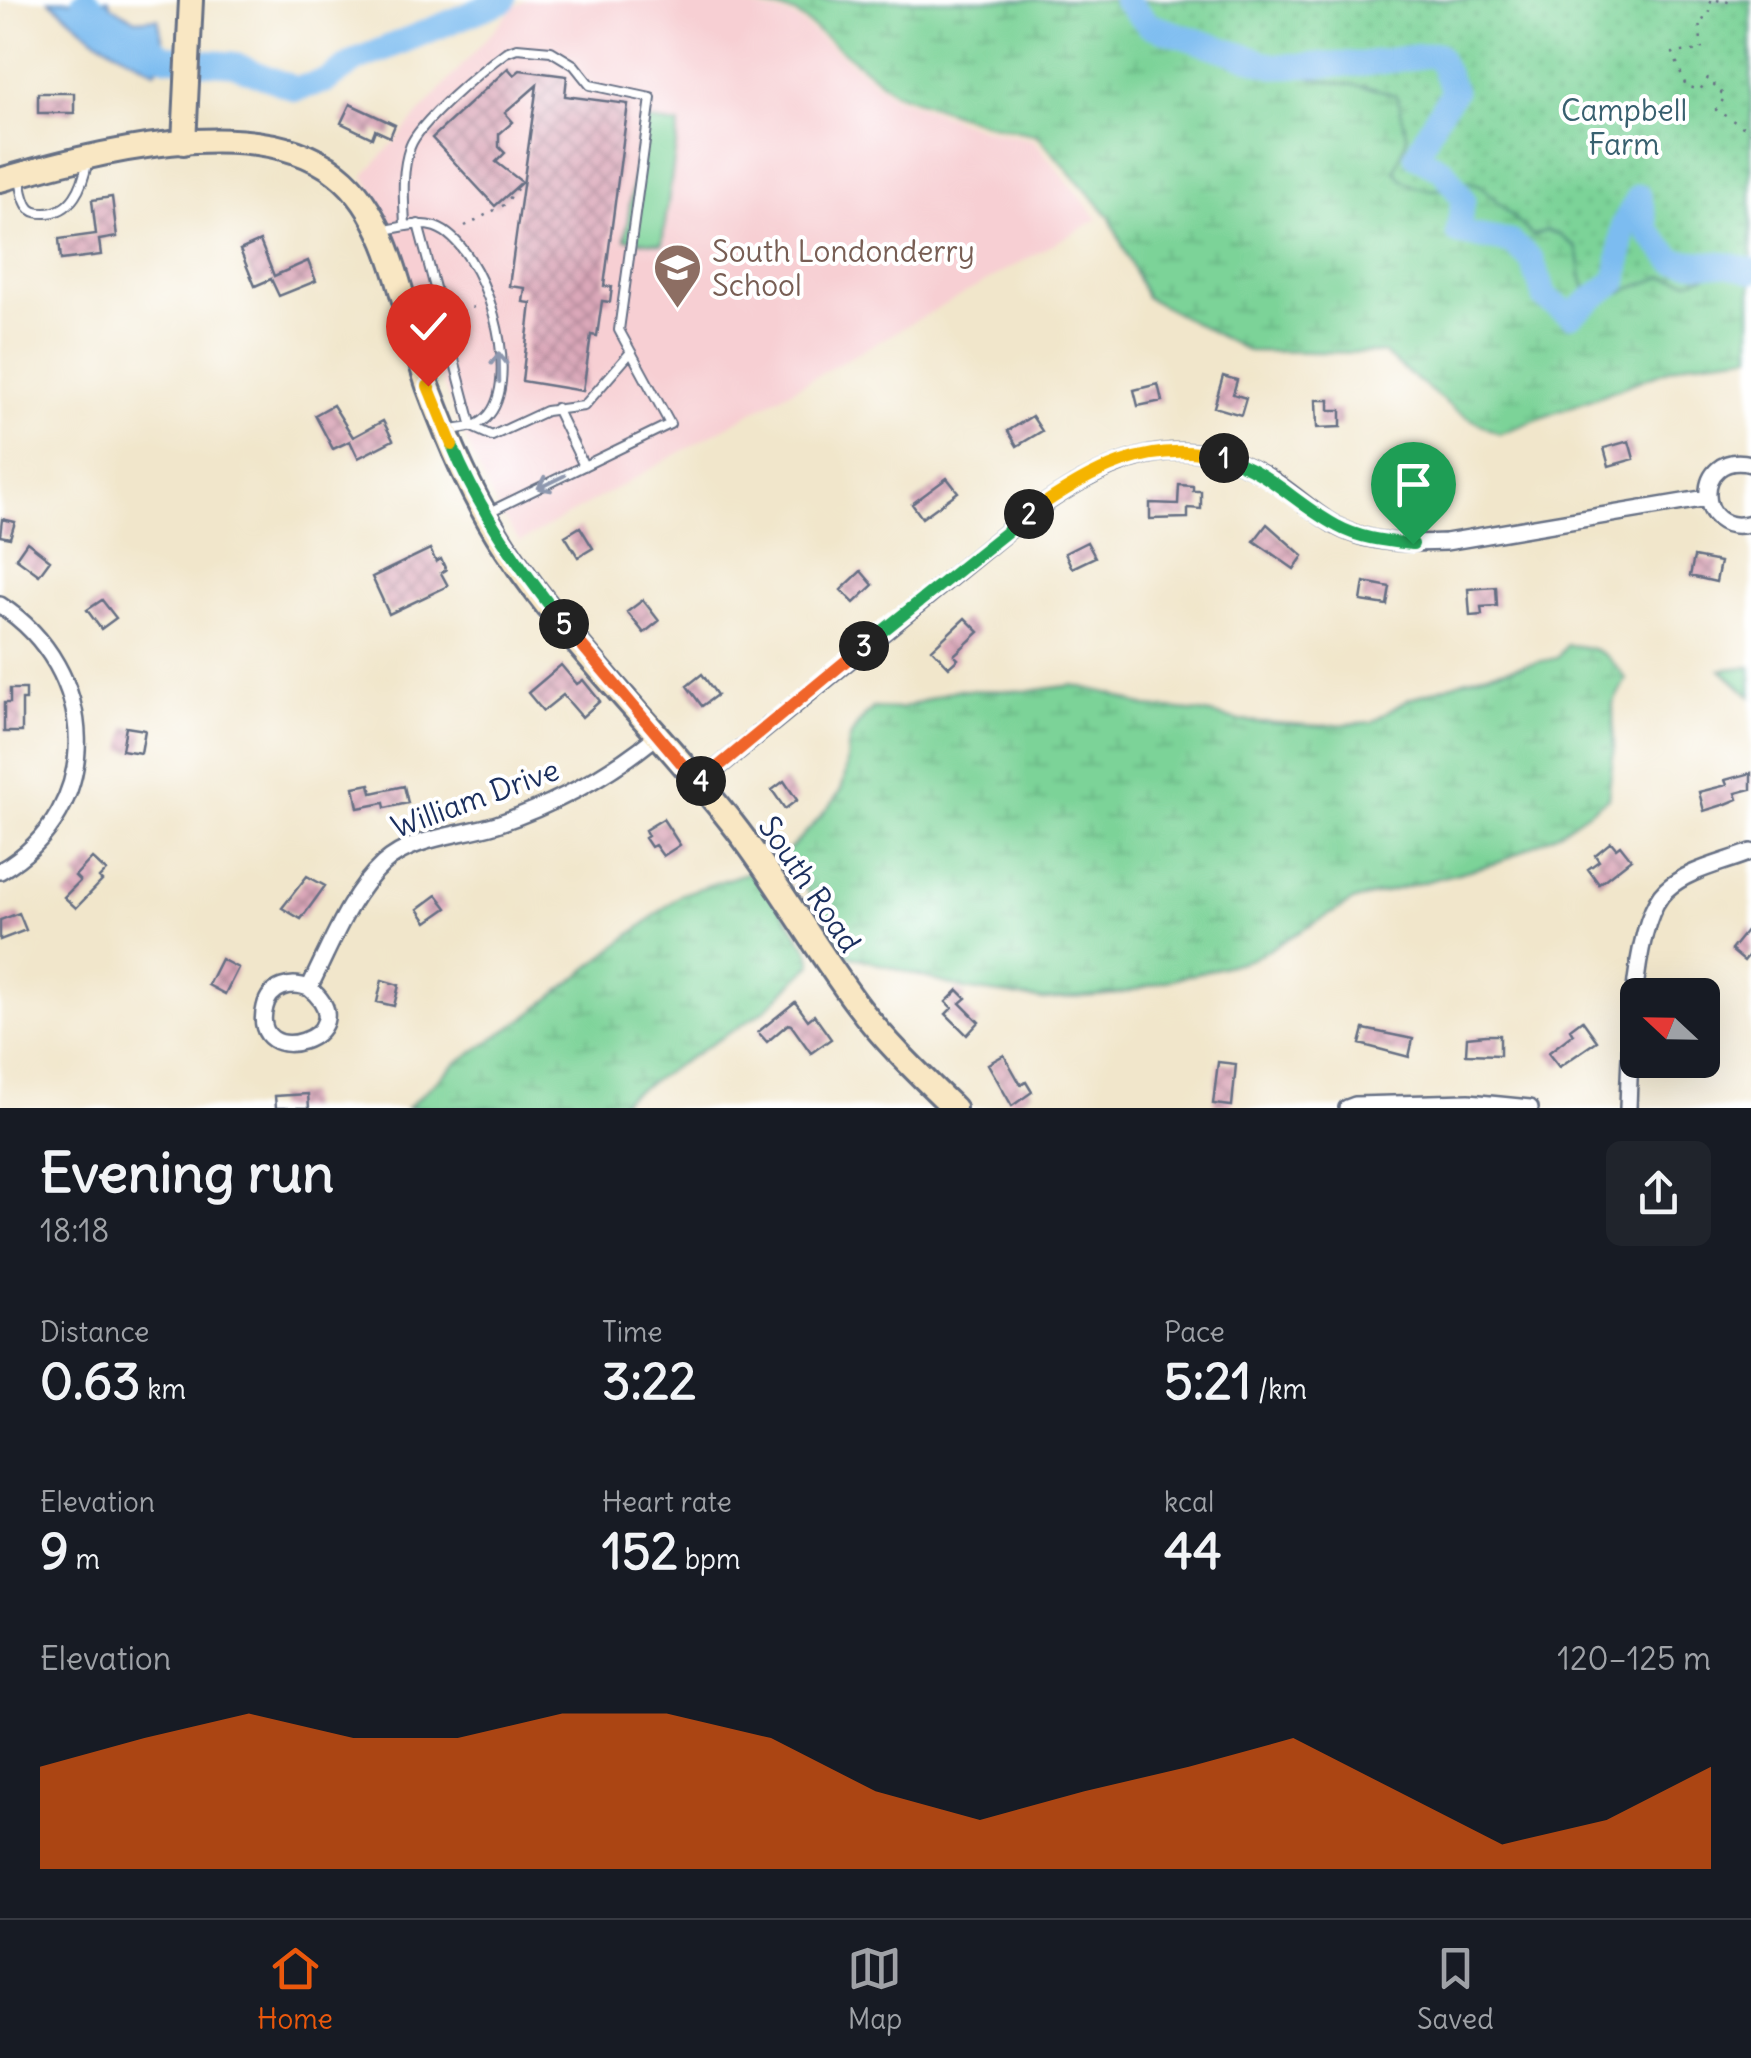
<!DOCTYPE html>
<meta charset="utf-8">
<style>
:root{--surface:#171b24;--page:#20242c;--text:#f1f3f6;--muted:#9ea1a6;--line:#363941;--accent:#ea580c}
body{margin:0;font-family:Delius,sans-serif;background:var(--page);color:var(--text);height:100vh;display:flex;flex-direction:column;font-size:38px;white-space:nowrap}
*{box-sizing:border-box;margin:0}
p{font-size:32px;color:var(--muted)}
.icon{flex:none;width:55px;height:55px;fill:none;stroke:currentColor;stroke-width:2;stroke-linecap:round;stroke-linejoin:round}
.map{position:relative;height:1108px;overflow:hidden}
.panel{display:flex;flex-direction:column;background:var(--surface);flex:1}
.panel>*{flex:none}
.needle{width:65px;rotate:292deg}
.controls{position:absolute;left:1620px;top:978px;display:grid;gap:20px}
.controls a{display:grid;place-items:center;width:100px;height:100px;border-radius:15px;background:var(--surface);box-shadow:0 10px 40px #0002;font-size:50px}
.pin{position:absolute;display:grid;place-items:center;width:85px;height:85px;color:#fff;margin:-102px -42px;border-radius:50% 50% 50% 0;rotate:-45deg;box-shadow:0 0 10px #0007}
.pin .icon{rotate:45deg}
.km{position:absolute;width:50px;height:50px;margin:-25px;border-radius:50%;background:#222;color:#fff;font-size:28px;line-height:50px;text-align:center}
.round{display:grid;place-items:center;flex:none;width:105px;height:105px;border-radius:15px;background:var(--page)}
.summary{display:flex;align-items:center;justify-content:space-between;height:170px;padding:0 40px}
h1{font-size:55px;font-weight:700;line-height:75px}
.figures{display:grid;grid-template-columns:repeat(3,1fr);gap:15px;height:170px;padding:10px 40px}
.figures div{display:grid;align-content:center}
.figures b{font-size:50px;font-weight:700}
.figures small{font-size:28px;font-weight:400}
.figures p{font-size:28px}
.chart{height:280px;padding:20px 40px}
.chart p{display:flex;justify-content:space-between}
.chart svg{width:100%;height:180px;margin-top:10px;fill:var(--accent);opacity:.7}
.tabs{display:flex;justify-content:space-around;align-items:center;height:140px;border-top:2px solid var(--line);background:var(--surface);font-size:28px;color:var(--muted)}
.tabs a{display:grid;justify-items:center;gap:5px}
.tabs .current{color:var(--accent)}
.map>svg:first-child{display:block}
</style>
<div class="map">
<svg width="1751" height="1108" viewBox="0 0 1751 1108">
<defs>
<pattern id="wetland-marsh" width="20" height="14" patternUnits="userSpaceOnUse" patternTransform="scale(2.5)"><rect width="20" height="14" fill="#7bd398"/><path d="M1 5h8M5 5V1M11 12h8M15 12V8" fill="none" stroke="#6ab585"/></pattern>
<pattern id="park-dots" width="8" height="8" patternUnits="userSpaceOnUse" patternTransform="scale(2.5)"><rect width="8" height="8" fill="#7bd398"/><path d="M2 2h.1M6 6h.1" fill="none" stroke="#6ab585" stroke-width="1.8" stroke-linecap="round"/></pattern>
<pattern id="building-cross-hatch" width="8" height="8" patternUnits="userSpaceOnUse" patternTransform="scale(2.5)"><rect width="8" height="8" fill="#dba8b9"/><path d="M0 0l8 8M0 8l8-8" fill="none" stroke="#b1899a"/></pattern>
</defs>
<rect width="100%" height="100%" fill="#fff"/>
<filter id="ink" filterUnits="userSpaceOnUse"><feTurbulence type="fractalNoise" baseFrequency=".01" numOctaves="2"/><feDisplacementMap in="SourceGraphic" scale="20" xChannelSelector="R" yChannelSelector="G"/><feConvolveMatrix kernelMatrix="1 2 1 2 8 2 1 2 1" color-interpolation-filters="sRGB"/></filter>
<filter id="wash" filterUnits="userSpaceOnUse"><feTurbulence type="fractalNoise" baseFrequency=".0048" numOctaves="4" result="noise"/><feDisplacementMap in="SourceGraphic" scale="40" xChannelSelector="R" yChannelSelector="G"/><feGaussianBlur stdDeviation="2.25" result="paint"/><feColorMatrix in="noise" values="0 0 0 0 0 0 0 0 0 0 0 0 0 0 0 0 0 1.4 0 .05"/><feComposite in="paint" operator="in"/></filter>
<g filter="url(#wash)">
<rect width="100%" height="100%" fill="#f1e6cb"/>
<path fill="#f7cfd3" d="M526 0H721L793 16 893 96 980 128 1034 140 1098 219 520 542 501 516 479 471 429 351 406 268 376 196 364 176 515 6Z"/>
<path fill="url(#wetland-marsh)" stroke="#4b817b" stroke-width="2.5" d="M738 0H1646L1751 159V355L1689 362 1499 434 1455 410 1383 353 1248 351 1146 297 1109 216 1037 135 983 123 895 93 795 13Z
M1567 645C1599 647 1608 653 1626 679L1613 704 1614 749 1608 798 1556 834 1500 862 1355 900 1252 959 1118 994 1044 1000 965 989 845 954 785 854C798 840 838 801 842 787 855 747 835 745 873 708L900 709 955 690 1030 691 1073 685 1112 694 1146 707 1201 712 1241 721 1322 726 1372 722 1407 700 1479 675 1557 658Z
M1751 666V697L1721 670Z
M755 870 809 951 812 964 764 1011 628 1096 615 1108H407L455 1064 528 1016 682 894Z"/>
<path fill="url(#park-dots)" stroke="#4b817b" stroke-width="2.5" d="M1119 0H1751V282L1720 271 1689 281 1662 277 1600 300C1575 289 1584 268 1576 247L1558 234 1546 230 1533 236 1480 185 1469 181C1446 194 1411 194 1395 171L1407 138 1398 97C1374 85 1348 85 1322 80 1251 66 1179 42 1119 0Z"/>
<path fill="#7bd398" stroke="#4b817b" stroke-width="2.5" d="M642 120 679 125 662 244 625 239Z"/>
<path fill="#7cbcf0" stroke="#4c76a7" stroke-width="2.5" d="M49 0H109L110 5 136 20 158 18 166 57 155 71 97 40Z"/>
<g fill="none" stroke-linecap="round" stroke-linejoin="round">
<path stroke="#7cbcf0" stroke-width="25" d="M84 0 97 12 166 57 177 58
M1125 0 1149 25 1274 66 1364 64 1437 54 1454 91 1436 117 1416 156 1443 170 1463 199 1458 233 1511 242 1532 260 1545 298 1571 315 1617 280 1624 223 1639 196 1648 232 1674 261 1729 265 1751 271
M202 62 233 64 296 89 326 81 357 60 504 0"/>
</g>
<g id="blocks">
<path fill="url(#building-cross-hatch)" d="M508 68 514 75 520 70 567 76 565 96 628 104 604 286 612 287 610 302 602 301 597 336 591 335 583 391 522 381 531 303 523 302 525 288 509 286 537 85 505 113 513 122 499 134V147L505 153 496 162 522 182 495 206 432 138Z
M38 93H74V113H38Z
M350 104 395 125 390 137 375 130 372 138 341 123Z
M112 197 117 237 99 240 101 255 61 260 59 239 96 234 92 200Z
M260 241 274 276 308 261 316 281 279 296 271 279 255 286 240 250Z
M1223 376 1237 380 1233 394 1246 398 1241 415 1214 407Z
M1158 384 1162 401 1138 406 1134 390Z
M1316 400H1329V410H1341V427L1317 428Z
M333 405 353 437 383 421 393 440 358 458 350 441 333 449 315 415Z
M1032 416 1042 431 1017 446 1008 431Z
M1629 441 1634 459 1609 466 1604 448Z
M1381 477 1406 479 1404 495 1379 493Z
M947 478 958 492 922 518 912 504Z
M1179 485 1193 486V491H1201V509L1188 508V518L1150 519V503L1178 504Z
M2 519 15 522 10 538 0 536Z
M1267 524 1303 556 1294 569 1254 541Z
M580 527 593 548 578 557 565 536Z
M27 542 50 560 39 575 16 558Z
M1087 542 1095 557 1072 568 1065 553Z
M430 549 436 562 441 559 446 570 441 573 448 586 389 614 372 577Z
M1694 557 1720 562 1716 582 1690 576Z
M861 571 873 585 854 603 841 590Z
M1364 582 1390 587 1387 605 1361 601Z
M1496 587 1497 606 1481 607 1482 615 1470 616 1468 589Z
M102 600 116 618 101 629 87 610Z
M643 600 659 621 644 633 627 612Z
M965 618 979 632 954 655 958 659 949 667 932 649Z
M561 665 577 684 583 680 600 701 582 717 563 695 543 711 528 693Z
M702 674 717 695 702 706 687 686Z
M10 689H26V700H22V732H4V703H10Z
M126 727 145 730 141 753 122 750Z
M1751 773V789L1736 793 1738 799 1726 804 1704 811 1699 792 1727 785 1725 780Z
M784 781 797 800 785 809 772 790Z
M370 784 372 793 404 786 408 803 385 808 384 803 358 808 354 787Z
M663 819 680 845 663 856 655 845 651 847 645 838 648 836 645 830Z
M1611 842 1616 848 1620 845 1631 859 1599 884 1588 869 1599 861 1595 855Z
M92 858 106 871 99 878 102 881 76 908 64 897 80 881 75 876Z
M307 876 325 886 301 919 282 908Z
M437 895 447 908 427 922 418 909Z
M19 913 26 930 0 940V920Z
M1751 925V952L1744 961 1731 950Z
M221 959 238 968 225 994 208 985Z
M382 980 399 985 394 1006 377 1002Z
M958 990 966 998 960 1003 979 1022 967 1035 946 1014 952 1008 946 1002Z
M795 1002 808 1020 814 1015 831 1039 811 1053 791 1025 788 1024 767 1042 758 1032Z
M1582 1020 1597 1041 1559 1067 1548 1053 1573 1034 1570 1029Z
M1364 1029 1413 1039 1409 1057 1360 1044Z
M1486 1035H1500V1055L1466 1054 1467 1037Z
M1004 1055 1021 1085 1026 1082 1032 1092 1012 1106 988 1064Z
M1218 1062 1236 1064 1232 1106 1213 1104Z
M308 1094 309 1108H276L275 1096Z"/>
</g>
</g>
<g filter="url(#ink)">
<use href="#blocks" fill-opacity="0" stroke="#666f84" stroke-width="2.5"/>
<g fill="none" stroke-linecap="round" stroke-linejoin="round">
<defs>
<path id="lane" d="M20 179C22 188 23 202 30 209 35 213 39 213 45 213 72 213 83 186 87 163
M418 224 472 427 492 436 546 411 584 406 631 352
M405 226C404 200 401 172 410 147 418 123 484 68 506 52L517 48 551 51 574 65 590 85 651 98 619 330 670 424 489 512
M381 231C398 228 417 221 435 227 485 244 525 381 486 418 476 428 464 428 450 430
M556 408 584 466"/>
<path id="street" d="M1751 464C1692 449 1695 540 1751 523
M0 605C99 669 107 809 0 871
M699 783 1024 518C1100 464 1174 424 1264 475 1289 489 1309 510 1333 524 1366 544 1409 544 1446 542L1707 498
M309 988C370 1037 248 1074 265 1007 270 986 291 981 309 988 330 947 349 895 383 864 414 836 459 836 497 824 556 804 609 775 657 736
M1347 1108 1355 1105 1469 1102 1530 1108
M1628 1108C1630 1058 1631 922 1666 890 1687 870 1724 863 1751 852"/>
<path id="secondary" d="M184 143 191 0
M0 180C91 154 254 109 337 174 395 219 405 320 428 386 449 442 473 499 506 549 571 648 659 730 732 823 777 880 812 944 856 1003 884 1041 920 1075 954 1108"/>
</defs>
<use href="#lane" stroke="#666f84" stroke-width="12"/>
<use href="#street" stroke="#666f84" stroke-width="20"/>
<use href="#secondary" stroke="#666f84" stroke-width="28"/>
<path stroke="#666f84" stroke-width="2.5" stroke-dasharray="2.5 8" stroke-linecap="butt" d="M1711 0 1708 17 1699 22 1702 50 1673 53 1686 86 1700 90 1708 78 1725 97 1716 110 1751 132
M1717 0 1727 3 1728 0
M465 226 504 205 517 189
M455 319 461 311 477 306"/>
<use href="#lane" stroke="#fff" stroke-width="8"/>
<use href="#street" stroke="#fff" stroke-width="15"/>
<use href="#secondary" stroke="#f9e7c3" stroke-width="22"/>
</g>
<defs><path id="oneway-shaft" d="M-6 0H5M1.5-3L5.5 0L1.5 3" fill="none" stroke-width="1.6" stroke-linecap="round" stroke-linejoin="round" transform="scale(2.5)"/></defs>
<g stroke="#8d97ae">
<use href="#oneway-shaft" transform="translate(499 367) rotate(-91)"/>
<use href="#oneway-shaft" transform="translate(551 482) rotate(154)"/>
</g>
</g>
<g fill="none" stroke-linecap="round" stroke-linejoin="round" filter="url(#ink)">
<defs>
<path id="split-1" d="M1224 458C1268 470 1297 505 1337 526 1360 539 1387 541 1413 544"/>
<path id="split-2" d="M1029 514C1088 472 1149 437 1224 458"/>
<path id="split-3" d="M864 646 1029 514"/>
<path id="split-4" d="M701 781 864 646"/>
<path id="split-5" d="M564 624 682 764 699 783 701 781"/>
<path id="split-6" d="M452 445C480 513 519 566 564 624"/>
<path id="split-7" d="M428 386 452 445"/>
</defs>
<use href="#split-1" stroke="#fff" stroke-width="20"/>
<use href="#split-2" stroke="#fff" stroke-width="20"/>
<use href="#split-3" stroke="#fff" stroke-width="20"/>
<use href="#split-4" stroke="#fff" stroke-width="20"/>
<use href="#split-5" stroke="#fff" stroke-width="20"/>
<use href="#split-6" stroke="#fff" stroke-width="20"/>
<use href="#split-7" stroke="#fff" stroke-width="20"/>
<use href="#split-1" stroke="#22a559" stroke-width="12"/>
<use href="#split-2" stroke="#f5b400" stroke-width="12"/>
<use href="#split-3" stroke="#22a559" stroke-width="12"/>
<use href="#split-4" stroke="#f0652b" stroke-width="12"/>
<use href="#split-5" stroke="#f0652b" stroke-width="12"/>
<use href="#split-6" stroke="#22a559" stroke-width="12"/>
<use href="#split-7" stroke="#f5b400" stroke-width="12"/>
</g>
<defs>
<symbol id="school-pin" viewBox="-11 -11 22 30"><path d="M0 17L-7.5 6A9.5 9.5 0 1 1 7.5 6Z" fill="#8d6e63" stroke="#fff"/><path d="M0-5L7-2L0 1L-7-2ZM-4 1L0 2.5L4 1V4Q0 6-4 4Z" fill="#fff"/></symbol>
</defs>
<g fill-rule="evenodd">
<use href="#school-pin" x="650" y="240" width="55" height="75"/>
</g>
<g text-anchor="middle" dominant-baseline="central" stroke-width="8" stroke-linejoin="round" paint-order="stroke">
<g font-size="30" fill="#38606f" stroke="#fff">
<text x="1624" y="110">Campbell<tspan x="1624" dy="34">Farm</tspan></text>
</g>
<g font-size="30" fill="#785e54" stroke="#fff" text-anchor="start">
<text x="712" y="251">South Londonderry<tspan x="712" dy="34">School</tspan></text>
</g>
<g font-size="30" fill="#1b2f5e" stroke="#fff">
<text transform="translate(475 798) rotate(-20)">William Drive</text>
<text transform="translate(810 884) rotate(56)">South Road</text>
</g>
</g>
</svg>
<div class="controls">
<a><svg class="needle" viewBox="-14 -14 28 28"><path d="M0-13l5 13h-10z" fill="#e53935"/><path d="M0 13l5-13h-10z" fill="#9ea1a6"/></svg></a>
</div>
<div class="pin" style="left:1413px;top:544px;background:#1e9e55"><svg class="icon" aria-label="arrive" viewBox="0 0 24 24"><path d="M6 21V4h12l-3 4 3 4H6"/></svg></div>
<div class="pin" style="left:428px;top:386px;background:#d93025"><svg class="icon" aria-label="check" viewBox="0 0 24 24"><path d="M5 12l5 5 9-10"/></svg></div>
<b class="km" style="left:1224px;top:458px">1</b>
<b class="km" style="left:1029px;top:514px">2</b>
<b class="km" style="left:864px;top:646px">3</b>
<b class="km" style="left:701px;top:781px">4</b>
<b class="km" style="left:564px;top:624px">5</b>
</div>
<section class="panel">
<div class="summary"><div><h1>Evening run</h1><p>18:18</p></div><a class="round"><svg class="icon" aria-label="share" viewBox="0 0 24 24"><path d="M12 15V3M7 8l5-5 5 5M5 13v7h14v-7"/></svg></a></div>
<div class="figures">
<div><p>Distance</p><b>0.63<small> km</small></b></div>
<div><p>Time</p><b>3:22</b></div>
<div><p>Pace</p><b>5:21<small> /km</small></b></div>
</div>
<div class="figures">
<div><p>Elevation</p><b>9<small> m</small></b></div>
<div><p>Heart rate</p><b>152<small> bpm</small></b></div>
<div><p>kcal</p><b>44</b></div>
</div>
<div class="chart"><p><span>Elevation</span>120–125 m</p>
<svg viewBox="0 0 160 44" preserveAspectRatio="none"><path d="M0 44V19L10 12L20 6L30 12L40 12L50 6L60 6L70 12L80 25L90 32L100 25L110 19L120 12L130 25L140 38L150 32L160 19V44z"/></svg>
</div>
</section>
<nav class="tabs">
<a class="current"><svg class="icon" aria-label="home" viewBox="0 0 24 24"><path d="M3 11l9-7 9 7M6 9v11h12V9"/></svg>Home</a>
<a><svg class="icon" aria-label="map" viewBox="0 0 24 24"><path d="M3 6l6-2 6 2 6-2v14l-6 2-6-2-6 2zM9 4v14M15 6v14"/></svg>Map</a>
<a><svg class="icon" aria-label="saved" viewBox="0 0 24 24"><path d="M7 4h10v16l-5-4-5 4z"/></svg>Saved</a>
</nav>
